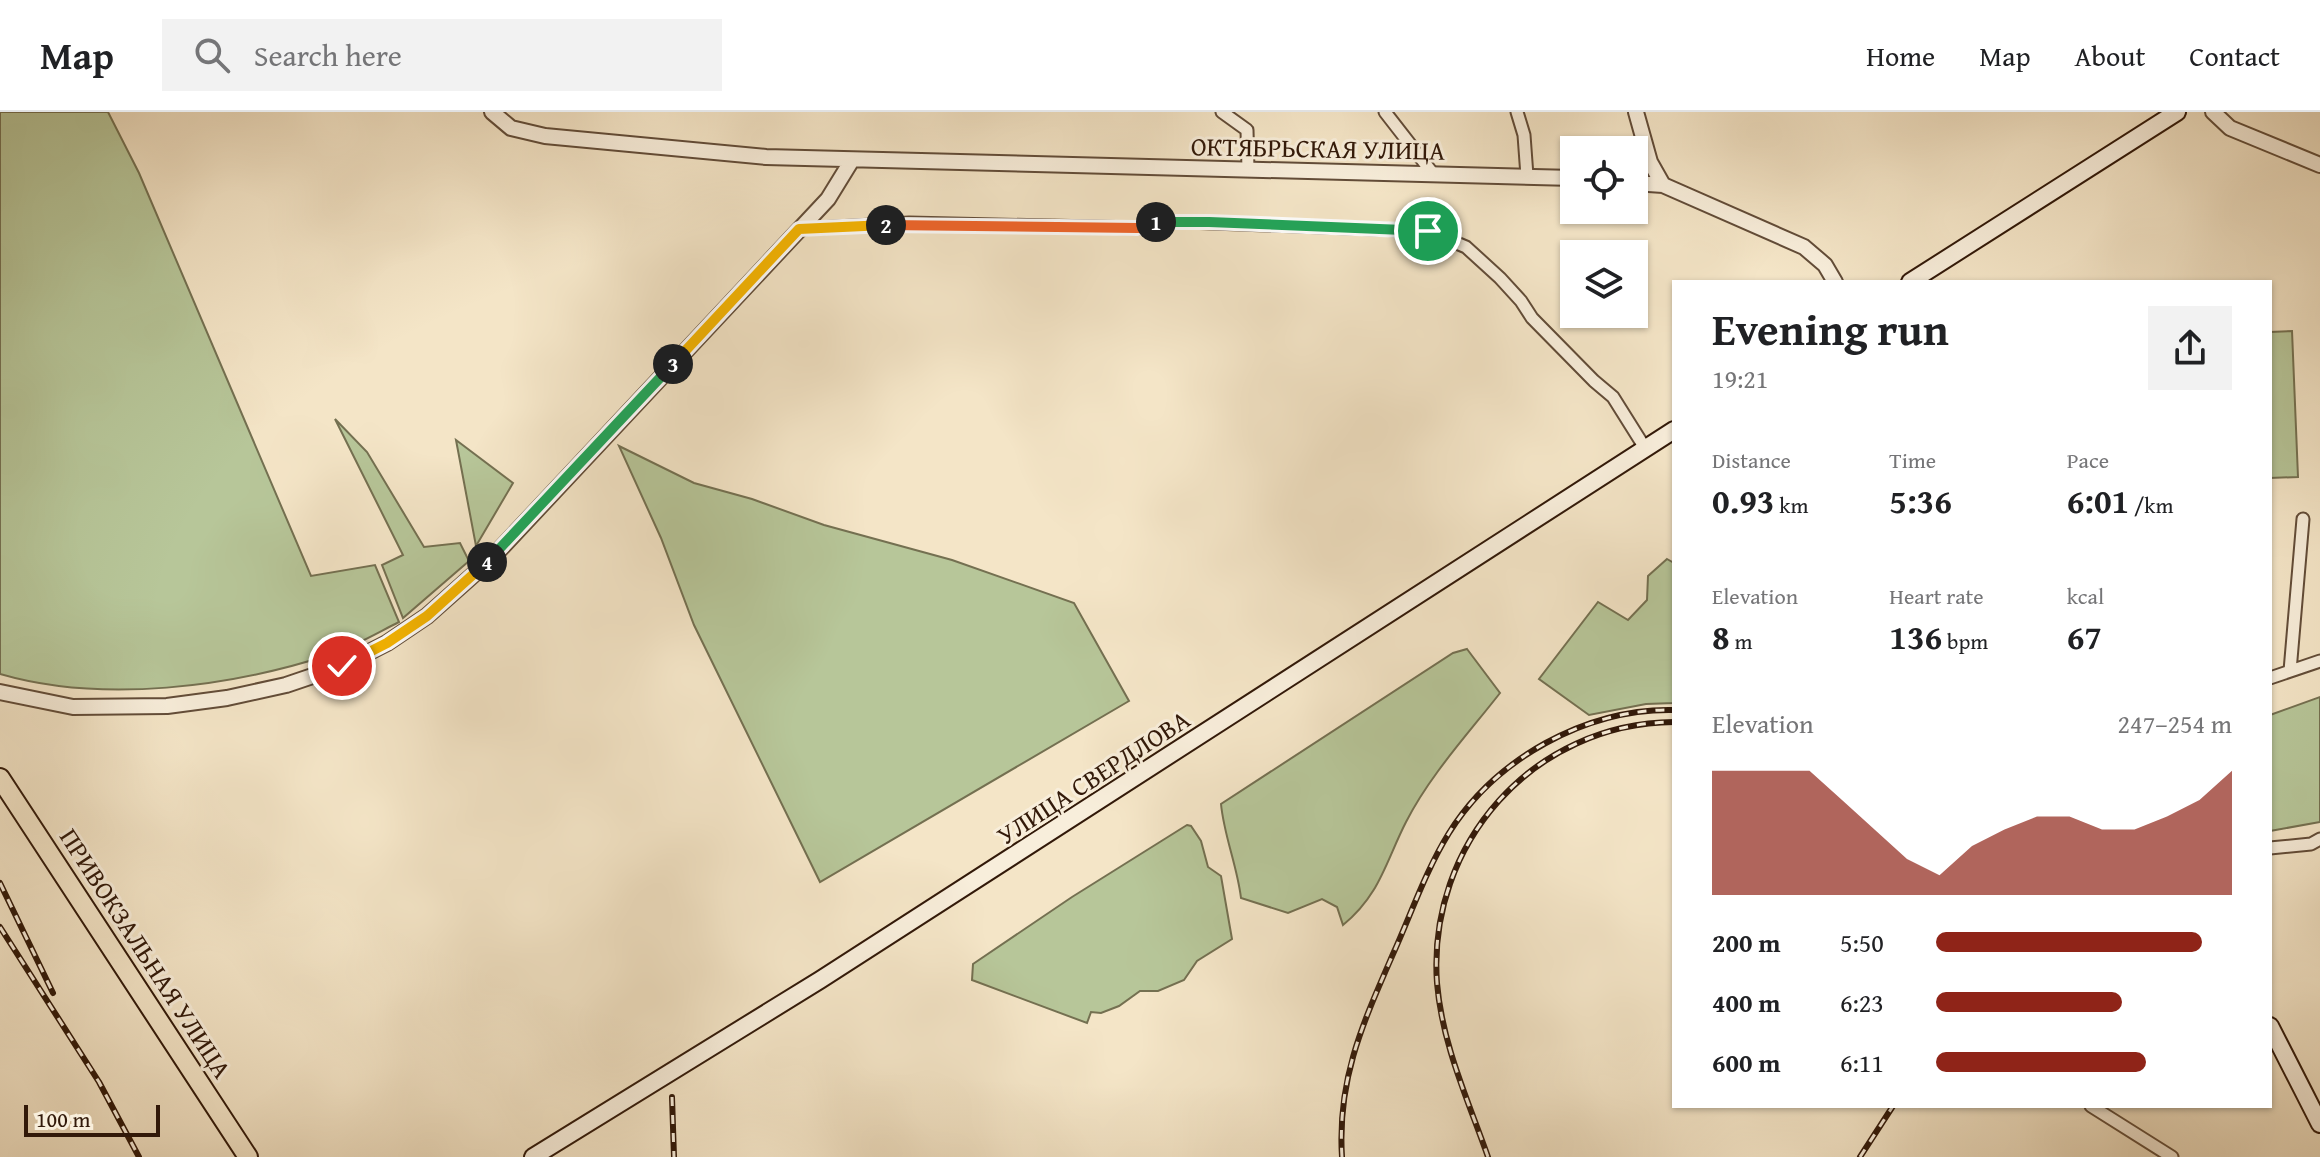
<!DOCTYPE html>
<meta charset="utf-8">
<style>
:root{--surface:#fff;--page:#f2f2f2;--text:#202124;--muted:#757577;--line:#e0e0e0;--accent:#8f2418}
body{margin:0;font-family:"Gentium Book Plus",serif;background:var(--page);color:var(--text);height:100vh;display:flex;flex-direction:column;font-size:30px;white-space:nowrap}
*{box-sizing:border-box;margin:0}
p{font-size:26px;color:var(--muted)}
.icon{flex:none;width:44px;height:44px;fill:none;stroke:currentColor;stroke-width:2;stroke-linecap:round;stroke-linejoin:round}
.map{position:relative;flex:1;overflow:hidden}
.side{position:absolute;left:1672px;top:168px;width:600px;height:828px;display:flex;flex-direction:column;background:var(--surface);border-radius:0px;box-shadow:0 2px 6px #0004}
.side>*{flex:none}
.fabs{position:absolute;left:1560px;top:24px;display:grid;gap:16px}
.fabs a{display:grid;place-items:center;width:88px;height:88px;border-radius:0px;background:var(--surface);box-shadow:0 2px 6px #0004;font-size:40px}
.scale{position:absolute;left:24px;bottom:20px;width:136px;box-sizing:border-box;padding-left:8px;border:4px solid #321909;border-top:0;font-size:22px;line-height:28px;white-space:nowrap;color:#321909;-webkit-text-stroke:6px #f8eedb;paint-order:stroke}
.pin{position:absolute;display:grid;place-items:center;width:68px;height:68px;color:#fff;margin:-34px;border:4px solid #fff;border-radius:50%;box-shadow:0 2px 8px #0007}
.km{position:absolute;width:40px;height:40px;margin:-20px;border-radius:50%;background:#222;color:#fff;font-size:22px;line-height:40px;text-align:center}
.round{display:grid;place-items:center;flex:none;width:84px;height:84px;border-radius:0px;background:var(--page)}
.overview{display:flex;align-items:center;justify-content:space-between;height:136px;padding:0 40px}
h1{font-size:44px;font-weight:600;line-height:60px}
.metrics{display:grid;grid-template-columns:repeat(3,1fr);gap:12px;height:136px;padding:8px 40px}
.metrics div{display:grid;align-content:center}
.metrics b{font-size:34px;font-weight:600}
.metrics small{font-size:22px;font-weight:400}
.metrics p{font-size:22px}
.chart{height:224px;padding:16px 40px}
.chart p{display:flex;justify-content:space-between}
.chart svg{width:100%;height:144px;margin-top:8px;fill:var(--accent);opacity:.7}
ul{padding:0 40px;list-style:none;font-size:26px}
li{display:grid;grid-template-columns:128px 96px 1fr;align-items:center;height:60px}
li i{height:20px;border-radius:10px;background:var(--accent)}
header{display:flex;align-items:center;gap:48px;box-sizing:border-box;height:112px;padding:0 40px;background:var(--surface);border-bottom:2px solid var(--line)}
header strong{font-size:38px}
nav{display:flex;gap:44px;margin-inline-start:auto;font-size:28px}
.search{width:560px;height:72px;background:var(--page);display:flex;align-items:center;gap:20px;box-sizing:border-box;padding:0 28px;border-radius:0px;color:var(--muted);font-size:30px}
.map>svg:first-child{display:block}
</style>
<header>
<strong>Map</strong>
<div class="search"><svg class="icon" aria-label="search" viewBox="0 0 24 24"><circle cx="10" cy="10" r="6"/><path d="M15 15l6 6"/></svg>Search here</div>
<nav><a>Home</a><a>Map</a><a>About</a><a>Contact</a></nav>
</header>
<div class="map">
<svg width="2320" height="1045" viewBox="0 0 2320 1045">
<rect width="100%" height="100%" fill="#f4e5c7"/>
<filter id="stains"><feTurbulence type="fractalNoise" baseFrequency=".0025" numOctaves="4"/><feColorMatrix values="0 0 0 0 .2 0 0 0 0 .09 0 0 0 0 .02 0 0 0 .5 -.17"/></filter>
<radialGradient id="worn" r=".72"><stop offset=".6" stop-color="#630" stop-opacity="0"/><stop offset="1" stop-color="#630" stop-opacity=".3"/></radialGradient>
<path fill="#b7c699" stroke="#747051" stroke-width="2" d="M0 0H108L139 61 311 464 375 453 399 510C377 521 355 534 332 542 231 575 103 592 0 562Z
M2292 219 2298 365 2270 366V220Z
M335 307 367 340 424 435 460 431 469 449 403 506 382 453 403 443Z
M456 328 513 371 476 434Z
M619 334 694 371 752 387 824 413 952 448 1074 491 1129 589 820 770 694 513 661 426Z
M1667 447 1674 451V591L1646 592 1589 603 1539 567 1598 490 1628 508 1647 488 1648 464Z
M1467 537 1500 581C1468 622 1430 663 1406 710 1386 749 1380 783 1343 813L1337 795 1322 787 1288 801 1241 786C1237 753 1224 724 1221 692L1453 541Z
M2320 585V710L2270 719V603Z
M1187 713 1191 714 1201 729 1208 755 1221 764 1232 827 1197 849 1184 868 1158 879H1140L1119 894 1101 901 1091 900 1087 911 972 868 973 852 1072 785Z"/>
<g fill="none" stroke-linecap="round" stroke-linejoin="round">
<defs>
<path id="minor" d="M1222 0 1247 18 1248 58
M1385 0 1434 63
M1517 0 1524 23 1527 64
M799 117 909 111 1138 116 1160 109 1428 119 1466 135 1500 166 1521 189 1532 206 1594 269 1613 285 1645 336
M2290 559 2303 407
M2270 566 2320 549
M2270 736 2311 732 2320 727
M2091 994 2172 1045"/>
<path id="tertiary" d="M492 0 511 16 545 24 766 45 1574 66
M1636 0 1650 50 1663 73
M2213 0 2230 16 2320 53
M1634 71 1663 73 1804 135 1825 153 1835 170
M0 580 73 595 167 594 227 586 286 573 342 554 387 531 427 504 490 448 828 87 852 48"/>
<path id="secondary" d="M1910 170 2177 0
M2270 914 2320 1012
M533 1045 820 868 1674 318"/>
<path id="primary" d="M0 666 248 1045"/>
</defs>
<use href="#minor" stroke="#624c38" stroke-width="15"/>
<use href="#tertiary" stroke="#624c38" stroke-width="18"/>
<use href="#secondary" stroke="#321909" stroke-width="20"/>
<use href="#primary" stroke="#321909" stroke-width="22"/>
<use href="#minor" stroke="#f8eedb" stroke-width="11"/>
<use href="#tertiary" stroke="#f8eedb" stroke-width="14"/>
<use href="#secondary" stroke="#f8eedb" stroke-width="16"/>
<use href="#primary" stroke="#f4e5c7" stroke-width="18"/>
<defs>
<path id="rail" d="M0 771 53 881
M0 815 99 970 139 1045
M672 985 674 1045
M1342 1045C1337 967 1363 911 1393 842 1411 802 1426 758 1449 721 1495 647 1586 596 1674 598
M1488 1045C1468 988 1442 932 1437 871 1427 732 1533 611 1674 610
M1860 1045 1893 994"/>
</defs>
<use href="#rail" stroke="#321909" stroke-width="6"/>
<use href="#rail" stroke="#f8eedb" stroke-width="3" stroke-dasharray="9" stroke-linecap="butt"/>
</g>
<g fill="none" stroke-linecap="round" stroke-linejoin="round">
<defs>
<path id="split-1" d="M1156 110H1209L1428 119"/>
<path id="split-2" d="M886 113 1138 116 1156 110"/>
<path id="split-3" d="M673 252 799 117 886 113"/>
<path id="split-4" d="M487 450 673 252"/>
<path id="split-5" d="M342 554 387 531 427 504 487 450"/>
</defs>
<use href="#split-1" stroke="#fff" stroke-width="16"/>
<use href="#split-2" stroke="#fff" stroke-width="16"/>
<use href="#split-3" stroke="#fff" stroke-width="16"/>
<use href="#split-4" stroke="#fff" stroke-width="16"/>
<use href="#split-5" stroke="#fff" stroke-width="16"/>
<use href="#split-1" stroke="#22a559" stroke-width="10"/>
<use href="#split-2" stroke="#f0652b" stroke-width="10"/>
<use href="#split-3" stroke="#f5b400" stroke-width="10"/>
<use href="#split-4" stroke="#22a559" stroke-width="10"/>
<use href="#split-5" stroke="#f5b400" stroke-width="10"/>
</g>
<g text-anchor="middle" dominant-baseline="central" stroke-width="6" stroke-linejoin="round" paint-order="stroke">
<g font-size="26" fill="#321909" stroke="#f8eedb">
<text transform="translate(1318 36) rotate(1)">ОКТЯБРЬСКАЯ УЛИЦА</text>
<text transform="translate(1093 665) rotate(-33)">УЛИЦА СВЕРДЛОВА</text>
<text transform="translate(146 841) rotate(57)">ПРИВОКЗАЛЬНАЯ УЛИЦА</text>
</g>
</g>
<rect width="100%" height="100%" filter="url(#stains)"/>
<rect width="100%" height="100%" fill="url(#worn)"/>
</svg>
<div class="fabs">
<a><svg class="icon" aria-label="locate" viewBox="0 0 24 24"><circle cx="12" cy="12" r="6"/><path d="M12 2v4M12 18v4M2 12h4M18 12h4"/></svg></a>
<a><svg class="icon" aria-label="layers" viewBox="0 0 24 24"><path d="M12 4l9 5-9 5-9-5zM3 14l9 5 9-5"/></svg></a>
</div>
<div class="scale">100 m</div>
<div class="pin" style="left:1428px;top:119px;background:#1e9e55"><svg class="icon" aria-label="arrive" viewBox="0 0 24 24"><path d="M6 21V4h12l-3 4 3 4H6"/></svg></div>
<div class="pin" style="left:342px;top:554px;background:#d93025"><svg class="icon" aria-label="check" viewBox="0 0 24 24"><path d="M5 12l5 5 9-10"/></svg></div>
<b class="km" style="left:1156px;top:110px">1</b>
<b class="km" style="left:886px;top:113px">2</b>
<b class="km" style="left:673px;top:252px">3</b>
<b class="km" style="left:487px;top:450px">4</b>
<section class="side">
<div class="overview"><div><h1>Evening run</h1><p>19:21</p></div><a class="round"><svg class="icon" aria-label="share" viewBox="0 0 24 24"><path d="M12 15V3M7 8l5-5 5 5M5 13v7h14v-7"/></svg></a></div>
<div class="metrics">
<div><p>Distance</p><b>0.93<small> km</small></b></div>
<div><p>Time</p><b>5:36</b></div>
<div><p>Pace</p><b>6:01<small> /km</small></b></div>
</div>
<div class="metrics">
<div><p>Elevation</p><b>8<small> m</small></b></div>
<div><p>Heart rate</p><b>136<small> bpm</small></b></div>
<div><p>kcal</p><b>67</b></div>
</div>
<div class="chart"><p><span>Elevation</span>247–254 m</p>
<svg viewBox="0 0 160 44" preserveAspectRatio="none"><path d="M0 44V6L10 6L20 6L30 6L40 15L50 24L60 33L70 38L80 29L90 24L100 20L110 20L120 24L130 24L140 20L150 15L160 6V44z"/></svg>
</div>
<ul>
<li><b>200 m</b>5:50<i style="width:90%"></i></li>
<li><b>400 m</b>6:23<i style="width:63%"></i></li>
<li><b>600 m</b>6:11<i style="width:71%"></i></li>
</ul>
</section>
</div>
